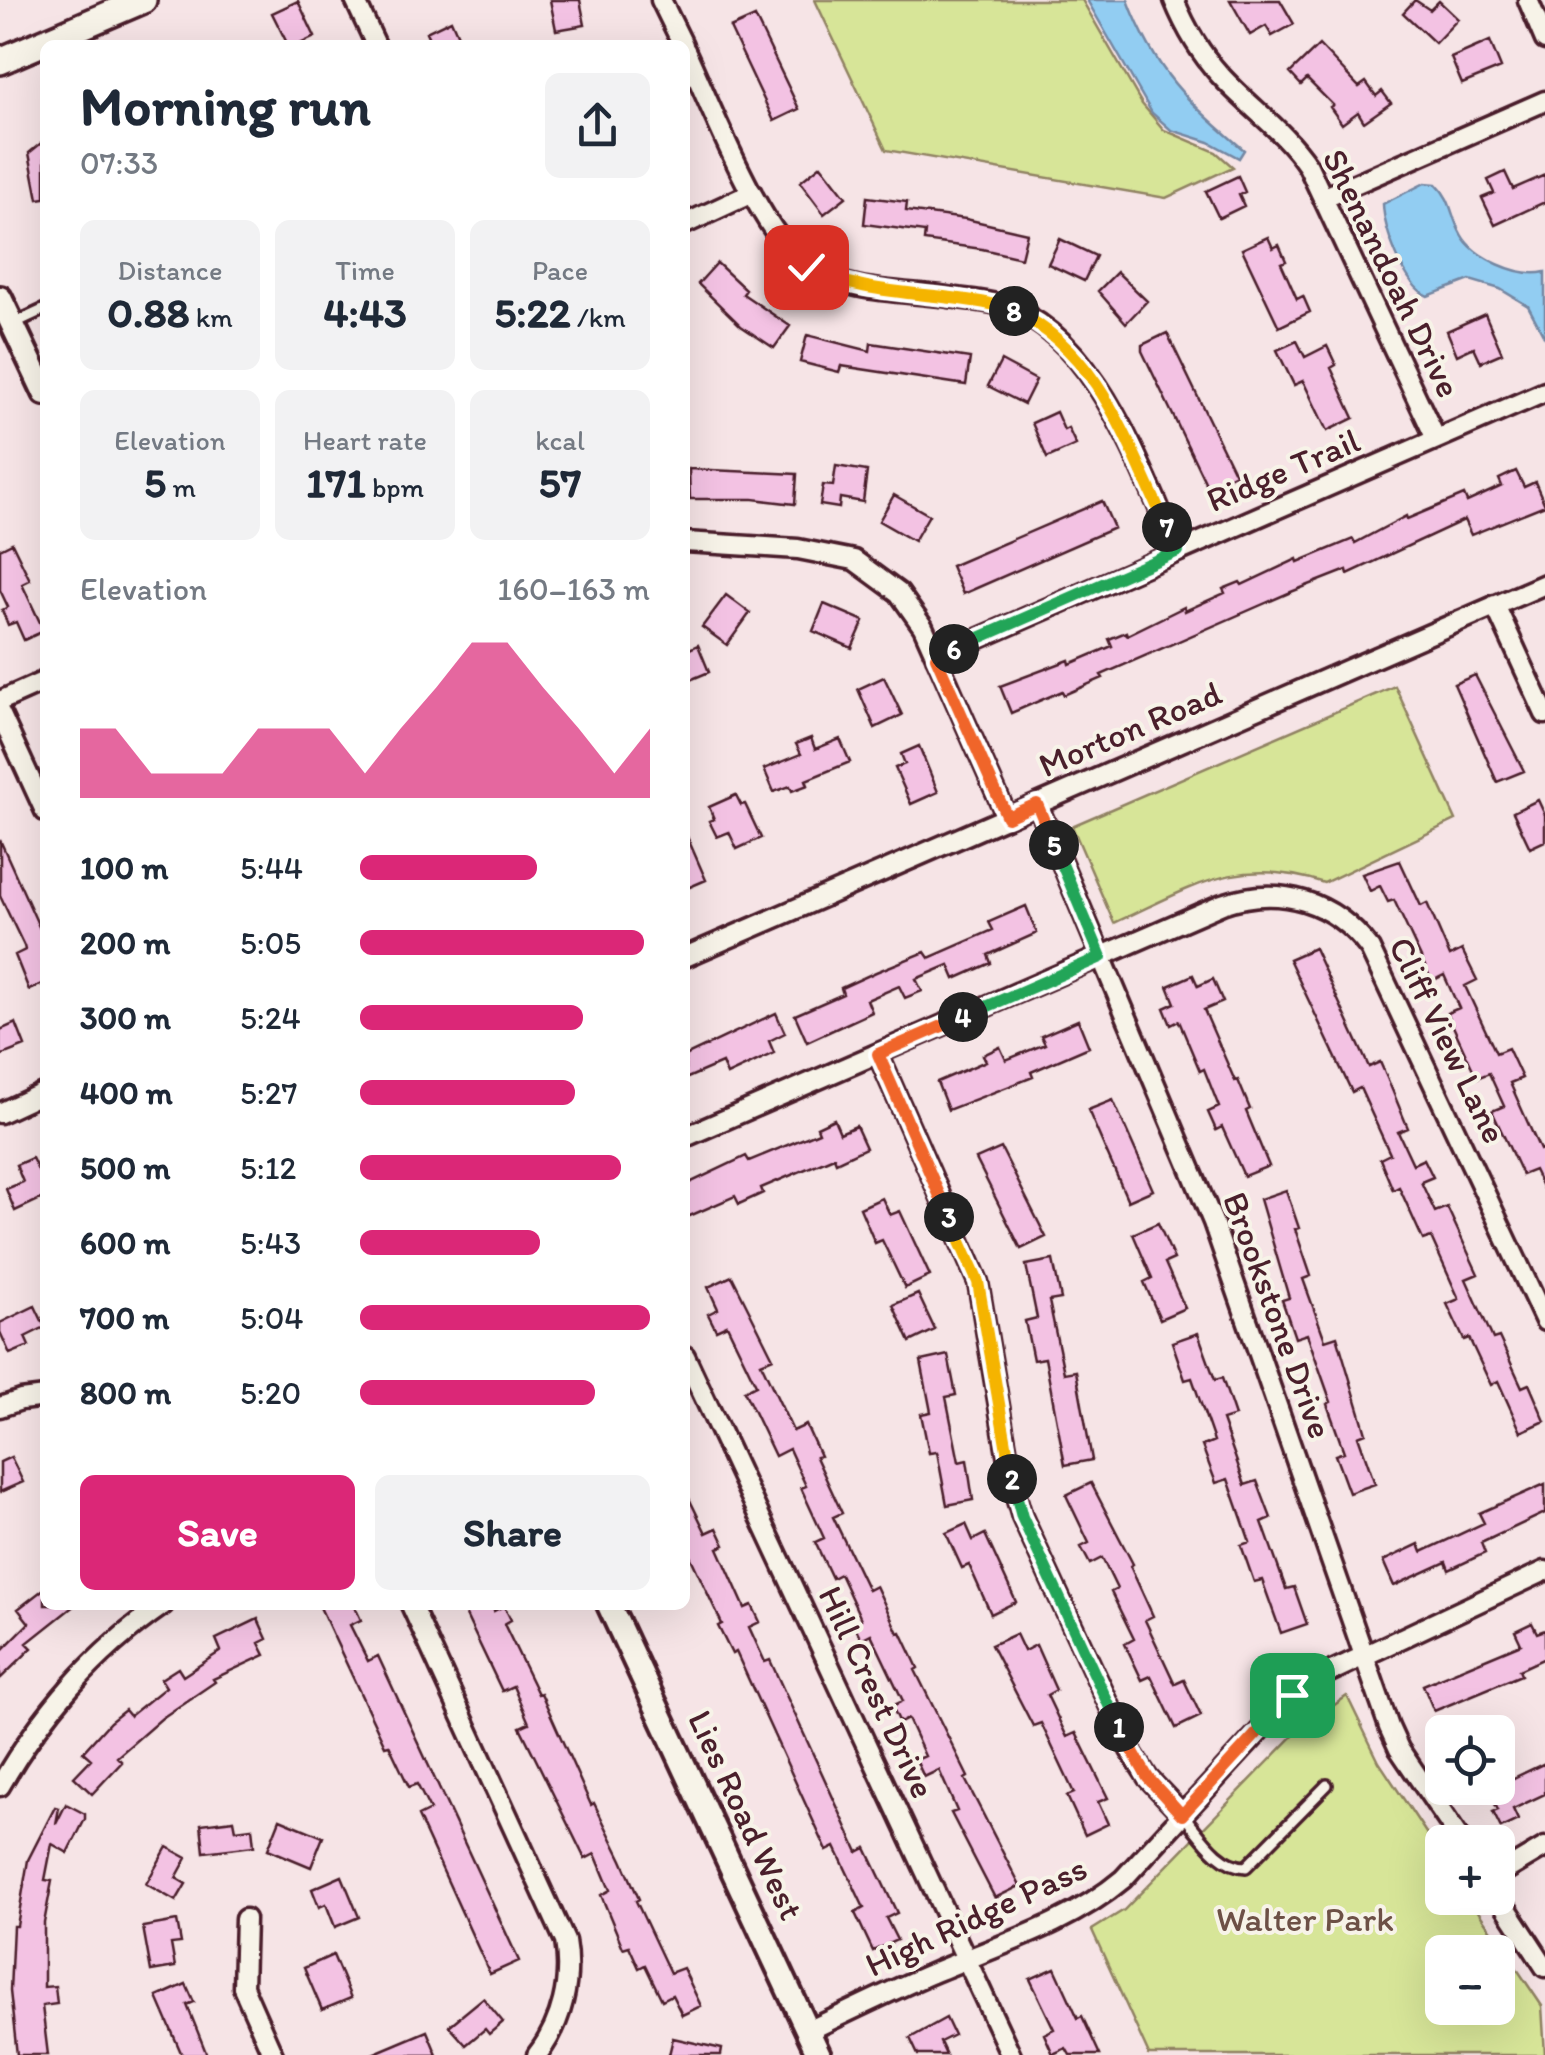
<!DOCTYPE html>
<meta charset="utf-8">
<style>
:root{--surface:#fff;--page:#f2f2f3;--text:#1f2937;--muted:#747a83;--accent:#db2777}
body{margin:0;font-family:Itim,sans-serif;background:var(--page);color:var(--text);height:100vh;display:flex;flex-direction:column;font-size:38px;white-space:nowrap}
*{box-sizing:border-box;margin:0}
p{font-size:32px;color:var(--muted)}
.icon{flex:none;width:55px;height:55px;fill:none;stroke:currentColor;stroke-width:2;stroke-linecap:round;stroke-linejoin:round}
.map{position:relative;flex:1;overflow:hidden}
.panel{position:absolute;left:40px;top:40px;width:650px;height:1570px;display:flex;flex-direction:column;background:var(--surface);border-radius:15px;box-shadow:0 10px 40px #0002}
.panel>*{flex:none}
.controls{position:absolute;left:1425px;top:1715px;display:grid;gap:20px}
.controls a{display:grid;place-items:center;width:90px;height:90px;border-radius:15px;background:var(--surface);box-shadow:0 10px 40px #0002;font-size:50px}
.pin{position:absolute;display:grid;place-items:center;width:85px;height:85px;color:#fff;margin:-42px;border-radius:20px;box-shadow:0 5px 15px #0006}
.km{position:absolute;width:50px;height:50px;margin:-25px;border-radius:50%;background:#222;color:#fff;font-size:28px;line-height:50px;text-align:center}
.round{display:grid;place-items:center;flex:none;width:105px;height:105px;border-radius:15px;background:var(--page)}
.head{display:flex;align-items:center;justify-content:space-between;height:170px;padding:0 40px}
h1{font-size:55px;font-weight:700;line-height:75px}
.figures{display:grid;grid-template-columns:repeat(3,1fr);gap:15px;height:170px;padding:10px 40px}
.figures div{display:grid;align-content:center;border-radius:15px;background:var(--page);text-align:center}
.figures b{font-size:42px;font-weight:700}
.figures small{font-size:28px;font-weight:400}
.figures p{font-size:28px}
.chart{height:280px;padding:20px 40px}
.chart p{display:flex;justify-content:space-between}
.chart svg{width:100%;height:180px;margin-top:10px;fill:var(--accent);opacity:.7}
.action{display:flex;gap:20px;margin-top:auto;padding:20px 40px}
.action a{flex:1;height:115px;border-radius:15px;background:var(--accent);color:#fff;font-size:40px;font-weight:700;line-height:115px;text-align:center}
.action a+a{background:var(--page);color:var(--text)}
ul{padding:0 40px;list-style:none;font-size:32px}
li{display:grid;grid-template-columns:160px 120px 1fr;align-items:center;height:75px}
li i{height:25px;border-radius:12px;background:var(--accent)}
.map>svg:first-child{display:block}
</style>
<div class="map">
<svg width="1545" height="2055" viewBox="0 0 1545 2055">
<rect width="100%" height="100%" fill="#f6e4e6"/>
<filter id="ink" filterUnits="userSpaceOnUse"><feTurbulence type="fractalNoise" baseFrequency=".01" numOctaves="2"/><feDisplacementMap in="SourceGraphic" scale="20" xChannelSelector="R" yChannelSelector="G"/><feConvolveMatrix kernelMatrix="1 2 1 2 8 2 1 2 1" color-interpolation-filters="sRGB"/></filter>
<g filter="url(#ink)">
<path fill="#d7e598" stroke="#908262" stroke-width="2.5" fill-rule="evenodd" d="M815 0H1082L1142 104 1164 130 1216 152 1233 167 1166 198 886 150Z
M1395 686 1456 820 1324 883C1237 854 1192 888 1114 923L1072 826Z
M1347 1696 1379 1762 1442 1857V1898H1469L1542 2006 1545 2055H1149L1092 1930 1124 1910 1298 1731ZM1442 1952H1498V2008H1442Z"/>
<path fill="#92cdf2" stroke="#7587a2" stroke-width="2.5" d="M1087 0H1128C1155 72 1187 101 1244 150L1239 158 1209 142 1171 130 1152 113Z
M1425 183 1436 184C1453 201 1450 215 1461 234 1474 258 1519 278 1545 272V338L1528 306 1500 289 1470 280 1428 296C1404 286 1384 229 1383 204Z"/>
<path fill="#f3c2e3" stroke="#4a1f2b" stroke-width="2.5" d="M550 0H580L585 25 556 30Z
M1230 0H1280L1294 24 1272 36 1266 26 1250 35Z
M1415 0 1430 10 1439 1 1458 19 1435 43 1403 13Z
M298 1 315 37 298 45H288L272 13Z
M755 17 799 109 774 121 730 28Z
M451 20 462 45H432L426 32Z
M1490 41 1501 68 1462 84 1451 58Z
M1319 45 1359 87 1366 82 1376 96 1382 91 1391 103 1364 122 1358 112 1342 124 1330 107 1333 105 1307 79 1301 85 1290 73Z
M45 140V198L38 199 29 153Z
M821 165 846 197 824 214 800 182Z
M1505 172 1513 189 1545 175V202L1495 225 1482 198 1494 193 1488 180Z
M1238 176 1245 192 1239 195 1244 206 1219 218 1206 191Z
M867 197 907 202 906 211 966 219 1027 233 1021 258 982 249 924 241 925 232 864 224Z
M1268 237 1273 248 1279 245 1286 261 1281 263 1297 299 1303 296 1310 312 1279 327 1242 249Z
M1060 239 1096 256 1084 281 1048 264Z
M717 263 746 290 743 294 790 326 774 348 741 326 698 284Z
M1117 272 1147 301 1126 323 1098 291Z
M1485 314 1502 353 1481 362 1474 347 1457 355 1447 331Z
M1167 333 1235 474 1208 488 1142 351V345Z
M807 335 870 351 871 343 970 358 966 385 841 366 839 372 800 362Z
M1297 341 1305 357 1327 346 1336 365 1331 368 1354 418 1327 431 1303 381 1294 385 1277 350Z
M1001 361 1036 380 1024 404 988 386Z
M1056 412 1064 430 1068 428 1076 445 1047 458 1032 423Z
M836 466 867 471 863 502 840 498 839 508 820 505 823 485 833 486Z
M689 469 797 474 795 504 753 499H690Z
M1516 471 1524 487 1535 482 1545 505 1471 535 1464 520 1348 574 1347 570 1291 592 1101 675 1103 678 1064 695 1062 691 1011 713 1000 686 1069 660 1070 664 1112 646 1109 639 1126 632 1127 635 1184 607 1185 611 1225 593 1223 589 1240 582 1242 585 1297 559 1298 562 1353 539 1355 543 1406 516 1407 519 1464 495 1467 502 1502 486 1499 479Z
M894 495 929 515 914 541 879 521Z
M1102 501 1114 528 963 594 951 566Z
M12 543 30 580 22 584 44 631 24 640 16 622 8 625 2 610 8 607 0 590V549Z
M726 595 750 613 727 645 702 627Z
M824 604 864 621 852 648 813 631Z
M698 645 709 672 685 682V651Z
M1475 675 1524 771 1497 782 1454 684Z
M884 677 902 715 875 728 858 689Z
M811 738 815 749 840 739 850 762 806 780 808 785 792 791 790 786 774 792 764 769 801 754 796 744Z
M919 746 938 792 911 804 895 768 905 764 901 754Z
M736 795 741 805 745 804 761 838 737 849 729 832 717 837 709 821 714 819 709 807Z
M1538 800 1545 815V841L1530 848 1513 812Z
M685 832 706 880 685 889Z
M0 840 45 940V983L29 990 15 955 25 950 24 946 0 896Z
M1400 861 1421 906 1427 903 1450 956 1462 950 1477 980 1465 986 1496 1053 1508 1048 1522 1078 1510 1083 1540 1150 1545 1148V1193L1534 1170 1522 1175 1509 1147 1492 1111 1504 1106 1489 1073 1477 1078 1469 1061 1447 1013 1459 1008 1444 975 1432 981 1394 900 1388 902 1380 886 1370 891 1362 874Z
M1026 906 1037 933 988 955 991 963 955 979 949 965 916 979 922 991 905 998 899 986 867 1000 872 1012 807 1042 795 1015 843 994 841 988 876 972 925 952 929 958 993 930 989 922Z
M1314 948 1369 1067 1380 1062 1388 1080 1408 1128 1398 1132 1413 1164 1424 1159 1433 1177 1421 1182 1435 1212 1447 1207 1478 1274 1466 1279 1493 1339 1499 1337 1522 1387 1529 1384 1545 1421 1521 1432 1498 1381 1491 1385 1469 1338 1464 1340 1447 1304 1459 1299 1431 1237 1423 1240 1399 1187 1393 1190 1380 1159 1390 1154 1360 1088 1352 1092 1289 959Z
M1193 975 1198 986 1213 979 1223 1002 1204 1010 1235 1081 1238 1080 1250 1109 1246 1111 1269 1166 1244 1176 1222 1127 1216 1130 1208 1112 1219 1107 1204 1069 1200 1071 1179 1021 1171 1025 1164 1008 1175 1003 1168 986Z
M776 1013 785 1033 769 1041 774 1053 727 1075 722 1063 685 1079V1056Z
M1078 1020 1089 1047 1031 1072 1033 1077 948 1110 937 1082 986 1061 983 1055 1000 1047 1006 1060 1045 1044 1041 1036Z
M16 1023 25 1046 0 1056V1030Z
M1113 1100 1153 1190 1128 1201 1088 1110Z
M834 1119 840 1133 856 1126 866 1148 836 1162 834 1157 761 1188 763 1193 739 1204 735 1196 685 1218V1185L746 1156 749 1161 819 1132 817 1127Z
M1001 1148 1046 1237 1021 1249 976 1159Z
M32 1158 45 1185V1197L15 1211 6 1189 23 1182 16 1165Z
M1286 1190 1299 1228 1295 1229 1311 1276 1303 1279 1325 1340 1337 1336 1366 1433 1358 1436 1375 1484 1349 1493 1335 1455 1344 1452 1327 1404 1331 1402 1307 1334 1295 1338 1282 1300 1289 1298 1260 1199Z
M882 1198 890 1215 900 1211 930 1276 905 1288 882 1240 875 1243 860 1208Z
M1158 1223 1174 1259 1165 1263 1185 1308 1160 1319 1144 1282 1152 1278 1133 1234Z
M1053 1260 1061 1299 1049 1301 1064 1373 1076 1371 1092 1460 1065 1465 1045 1358 1033 1360 1025 1321 1037 1318 1026 1265Z
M732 1276 773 1358 761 1363 793 1431 806 1425 820 1456 816 1457 842 1513 833 1517 868 1590 876 1586 898 1633 901 1632 918 1668 915 1670 968 1777 965 1779 1020 1886 995 1898 951 1813 957 1811 939 1770 924 1777 916 1760 925 1756 908 1719 900 1723 892 1706 903 1701 871 1634 861 1639 853 1622 861 1619 840 1574 832 1578 815 1542 824 1538 801 1488 806 1486 789 1449 775 1456 744 1391 756 1385 727 1325 716 1330 708 1314 718 1309 708 1287Z
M918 1294 935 1330 910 1342 893 1305Z
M35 1306 45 1327 25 1337 29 1346 10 1354 0 1332V1323Z
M1198 1333 1215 1380 1222 1378 1235 1416 1222 1420 1245 1485 1257 1481 1271 1518 1262 1522 1286 1589 1294 1587 1307 1624 1281 1633 1262 1580 1254 1582 1241 1545 1250 1542 1228 1479 1216 1483 1202 1446 1214 1441 1192 1378 1185 1380 1172 1342Z
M948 1355 956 1395 946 1397 959 1462 967 1460 973 1500 947 1505 937 1452 929 1453 921 1414 931 1412 921 1361Z
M11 1457 23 1482 0 1492V1462Z
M1091 1483 1133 1564 1130 1566 1153 1616 1145 1620 1175 1684 1184 1680 1201 1716 1176 1728 1151 1676 1142 1680 1125 1644 1134 1639 1111 1592 1117 1589 1102 1558 1090 1564 1081 1547 1089 1543 1066 1495Z
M1545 1484V1513L1481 1543 1485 1553 1449 1570 1446 1562 1394 1586 1383 1561 1419 1544 1422 1552 1484 1523 1479 1513Z
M685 1490 706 1533 717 1528 725 1545 718 1548 745 1608 752 1605 760 1622 749 1627 765 1662 770 1660 858 1852 866 1848 897 1913 886 1918 897 1940 873 1951 855 1913 864 1908 835 1847 827 1851 736 1652 732 1654 718 1626 722 1624 690 1556 685 1559Z
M966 1524 973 1540 985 1534 1016 1602 991 1614 969 1565 962 1568 946 1533Z
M45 1588V1605H75L27 1643 32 1648 0 1679V1652L29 1623 18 1609Z
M319 1605H354L361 1620 350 1625 368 1661 378 1656 519 1961 490 1974 418 1816 430 1810 417 1784 409 1787 389 1745 385 1746Z
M461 1605H492L494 1611 504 1606 511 1620 504 1624 538 1694 541 1693 591 1805 594 1803 622 1860 639 1899 636 1901 670 1973 683 1968 701 2006 682 2015 672 1995 662 2000 645 1965 639 1968 629 1946 623 1948 601 1895 610 1890 595 1854 585 1859 520 1727 529 1723 513 1686 502 1691Z
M258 1619 267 1639 259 1643 265 1655 213 1679 215 1682 162 1718 117 1757 122 1762 92 1794 74 1777 91 1759 83 1752 110 1722 125 1710 130 1716 166 1687 161 1679 178 1668 183 1676 221 1651 216 1639Z
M1532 1623 1537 1633 1545 1630V1658L1519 1670 1521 1675 1434 1711 1423 1685 1521 1644 1515 1631Z
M1016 1634 1024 1651 1036 1645 1056 1690 1047 1695 1067 1737 1076 1733 1108 1798 1098 1802 1108 1824 1085 1835 1067 1796 1074 1793 1041 1723 1033 1726 991 1645Z
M1545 1763V1794L1513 1809 1518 1820 1501 1828 1493 1812 1498 1810 1488 1790Z
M66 1804 85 1814V1819L68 1853 52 1844 45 1880 52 1881 44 1923V1987L55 1986 57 2004 42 2006 48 2055H17L10 1991 13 1926H17L28 1860 55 1807 59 1808 56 1824Z
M280 1819 323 1837 311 1867 268 1849Z
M234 1820 236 1830 252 1828 254 1846 204 1852 201 1824Z
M167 1847 187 1858 176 1878 186 1884 176 1901 146 1884Z
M342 1876 359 1917 335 1927 326 1904 319 1907 312 1889Z
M177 1921 181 1943 171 1944 175 1967 151 1971 143 1927Z
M333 1955 351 1998 322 2010 304 1968Z
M1055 1968 1078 2018 1082 2016 1100 2055H1070L1066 2048 1053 2054 1044 2034 1054 2029 1030 1979Z
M186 1984 194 2002 187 2005 207 2055H182L157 1997Z
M483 1998 503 2022 489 2034 485 2029 466 2045 449 2026Z
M946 2018 954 2035 940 2042 946 2055H918L910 2038Z
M427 2031 437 2055H370Z
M673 2038 722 2049 721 2055H669Z"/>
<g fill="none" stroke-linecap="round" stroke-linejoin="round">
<defs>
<path id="service" d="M15 323 45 309
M1183 1815C1200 1834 1218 1866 1246 1867L1327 1785"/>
<path id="minor" d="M355 0 376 45
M661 0 683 45
M1174 0C1185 27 1200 53 1220 75 1249 107 1283 129 1308 166L1436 439
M1528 0 1545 40
M685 50C711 105 760 236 808 267 845 292 898 291 941 296 960 299 982 300 1001 305 1096 332 1140 470 1178 551
M1325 197 1545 101
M685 224 752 193
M685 542 798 549 854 560 899 593 923 627 1007 817
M1495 605 1545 714
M936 657 1545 392
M0 701 45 681
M0 713 45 811
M1037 804 1213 1222 1389 1727 1399 1749 1462 1842
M685 957 1545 584
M878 1054 978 1282 1012 1483 1022 1517 1130 1750 1148 1778 1183 1815
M0 1113 45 1092
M685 1137 1222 904C1280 884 1334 901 1370 949L1545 1321
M685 1356 1011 2055
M0 1407 21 1400 45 1397
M411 1605 565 1941C572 1981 562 2023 537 2055
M0 1786C42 1713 93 1653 163 1605
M1498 1875 1545 1847
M1498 1895 1545 1967
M245 1919 243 1987 273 2055
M808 2031C850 2011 892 1990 935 1972 999 1945 1070 1924 1123 1879L1293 1695 1317 1678 1545 1571"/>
<path id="tertiary" d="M0 298 45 393
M609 1605 819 2055"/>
<path id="secondary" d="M0 61 143 0"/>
</defs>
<use href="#service" stroke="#4a1f2b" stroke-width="16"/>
<use href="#minor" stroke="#4a1f2b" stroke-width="25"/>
<use href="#tertiary" stroke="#4a1f2b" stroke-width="30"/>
<use href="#secondary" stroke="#4a1f2b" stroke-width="32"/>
<use href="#service" stroke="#f7f3e8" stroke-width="9"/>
<use href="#minor" stroke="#f7f3e8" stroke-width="18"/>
<use href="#tertiary" stroke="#f7f3e8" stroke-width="22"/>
<use href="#secondary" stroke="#f7f3e8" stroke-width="25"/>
</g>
</g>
<g fill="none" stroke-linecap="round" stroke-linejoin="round" filter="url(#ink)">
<defs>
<path id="split-1" d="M1119 1727 1148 1778 1182 1815 1292 1695"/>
<path id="split-2" d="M1012 1479 1022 1517 1119 1727"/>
<path id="split-3" d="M949 1217 978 1282 1012 1479"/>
<path id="split-4" d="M949 1217 878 1054 963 1017"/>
<path id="split-5" d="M963 1017 1101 957 1054 845"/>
<path id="split-6" d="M954 649 936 657 1007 817 1037 804 1054 845"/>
<path id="split-7" d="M954 649 1178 551 1167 527"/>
<path id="split-8" d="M1014 311C1101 352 1128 446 1167 527"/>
<path id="split-9" d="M806 267C851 290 903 292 952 298 973 301 995 303 1014 311"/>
</defs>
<use href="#split-1" stroke="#fff" stroke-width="20"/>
<use href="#split-2" stroke="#fff" stroke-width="20"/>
<use href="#split-3" stroke="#fff" stroke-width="20"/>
<use href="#split-4" stroke="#fff" stroke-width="20"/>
<use href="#split-5" stroke="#fff" stroke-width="20"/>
<use href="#split-6" stroke="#fff" stroke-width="20"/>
<use href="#split-7" stroke="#fff" stroke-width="20"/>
<use href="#split-8" stroke="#fff" stroke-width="20"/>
<use href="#split-9" stroke="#fff" stroke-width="20"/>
<use href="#split-1" stroke="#f0652b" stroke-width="12"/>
<use href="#split-2" stroke="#22a559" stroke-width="12"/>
<use href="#split-3" stroke="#f5b400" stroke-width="12"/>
<use href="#split-4" stroke="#f0652b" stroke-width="12"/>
<use href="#split-5" stroke="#22a559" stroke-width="12"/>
<use href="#split-6" stroke="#f0652b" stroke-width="12"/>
<use href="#split-7" stroke="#22a559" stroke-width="12"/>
<use href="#split-8" stroke="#f5b400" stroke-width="12"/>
<use href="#split-9" stroke="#f5b400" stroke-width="12"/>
</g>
<g text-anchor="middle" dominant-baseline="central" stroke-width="8" stroke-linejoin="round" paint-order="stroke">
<g font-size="35" fill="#4a1f2b" stroke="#f7f3e8">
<text transform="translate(1392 273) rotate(64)">Shenandoah Drive</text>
<text transform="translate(1283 470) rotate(-23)">Ridge Trail</text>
<text transform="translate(1130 729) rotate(-23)">Morton Road</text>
<text transform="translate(1448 1040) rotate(64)">Cliff View Lane</text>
<text transform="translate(1278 1315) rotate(70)">Brookstone Drive</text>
<text transform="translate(877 1692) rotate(65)">Hill Crest Drive</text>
<text transform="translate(746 1815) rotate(65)">Lies Road West</text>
<text transform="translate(976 1916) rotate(-25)">High Ridge Pass</text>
</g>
<g font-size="35" fill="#6d5046" stroke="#f7f3e8">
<text x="1305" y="1919">Walter Park</text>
</g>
</g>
</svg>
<div class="controls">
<a><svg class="icon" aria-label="locate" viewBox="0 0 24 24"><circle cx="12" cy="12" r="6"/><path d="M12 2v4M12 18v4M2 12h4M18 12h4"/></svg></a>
<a>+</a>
<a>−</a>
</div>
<div class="pin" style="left:1292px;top:1695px;background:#1e9e55"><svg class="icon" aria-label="arrive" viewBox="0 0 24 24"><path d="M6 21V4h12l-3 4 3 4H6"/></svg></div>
<div class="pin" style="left:806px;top:267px;background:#d93025"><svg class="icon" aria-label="check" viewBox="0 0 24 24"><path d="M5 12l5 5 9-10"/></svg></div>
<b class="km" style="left:1119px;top:1727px">1</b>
<b class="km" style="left:1012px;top:1479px">2</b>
<b class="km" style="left:949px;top:1217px">3</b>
<b class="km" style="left:963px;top:1017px">4</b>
<b class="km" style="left:1054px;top:845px">5</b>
<b class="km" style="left:954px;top:649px">6</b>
<b class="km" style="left:1167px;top:527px">7</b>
<b class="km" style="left:1014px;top:311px">8</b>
<section class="panel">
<div class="head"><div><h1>Morning run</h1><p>07:33</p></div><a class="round"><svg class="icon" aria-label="share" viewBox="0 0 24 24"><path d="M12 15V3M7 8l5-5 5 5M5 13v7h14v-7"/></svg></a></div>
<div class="figures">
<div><p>Distance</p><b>0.88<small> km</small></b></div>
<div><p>Time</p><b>4:43</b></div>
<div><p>Pace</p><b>5:22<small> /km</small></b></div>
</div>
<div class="figures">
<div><p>Elevation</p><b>5<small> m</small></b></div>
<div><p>Heart rate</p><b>171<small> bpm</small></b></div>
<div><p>kcal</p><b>57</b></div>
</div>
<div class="chart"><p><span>Elevation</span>160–163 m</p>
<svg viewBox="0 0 160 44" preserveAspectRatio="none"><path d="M0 44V27L10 27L20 38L30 38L40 38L50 27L60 27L70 27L80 38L90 27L100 17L110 6L120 6L130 17L140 27L150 38L160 27V44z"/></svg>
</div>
<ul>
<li><b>100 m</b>5:44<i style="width:61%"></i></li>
<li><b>200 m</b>5:05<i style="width:98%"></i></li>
<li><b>300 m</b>5:24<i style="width:77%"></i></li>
<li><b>400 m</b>5:27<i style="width:74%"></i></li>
<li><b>500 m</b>5:12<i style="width:90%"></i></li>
<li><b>600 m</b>5:43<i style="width:62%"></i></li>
<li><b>700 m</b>5:04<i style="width:100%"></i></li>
<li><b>800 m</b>5:20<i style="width:81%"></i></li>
</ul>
<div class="action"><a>Save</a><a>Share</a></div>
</section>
</div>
